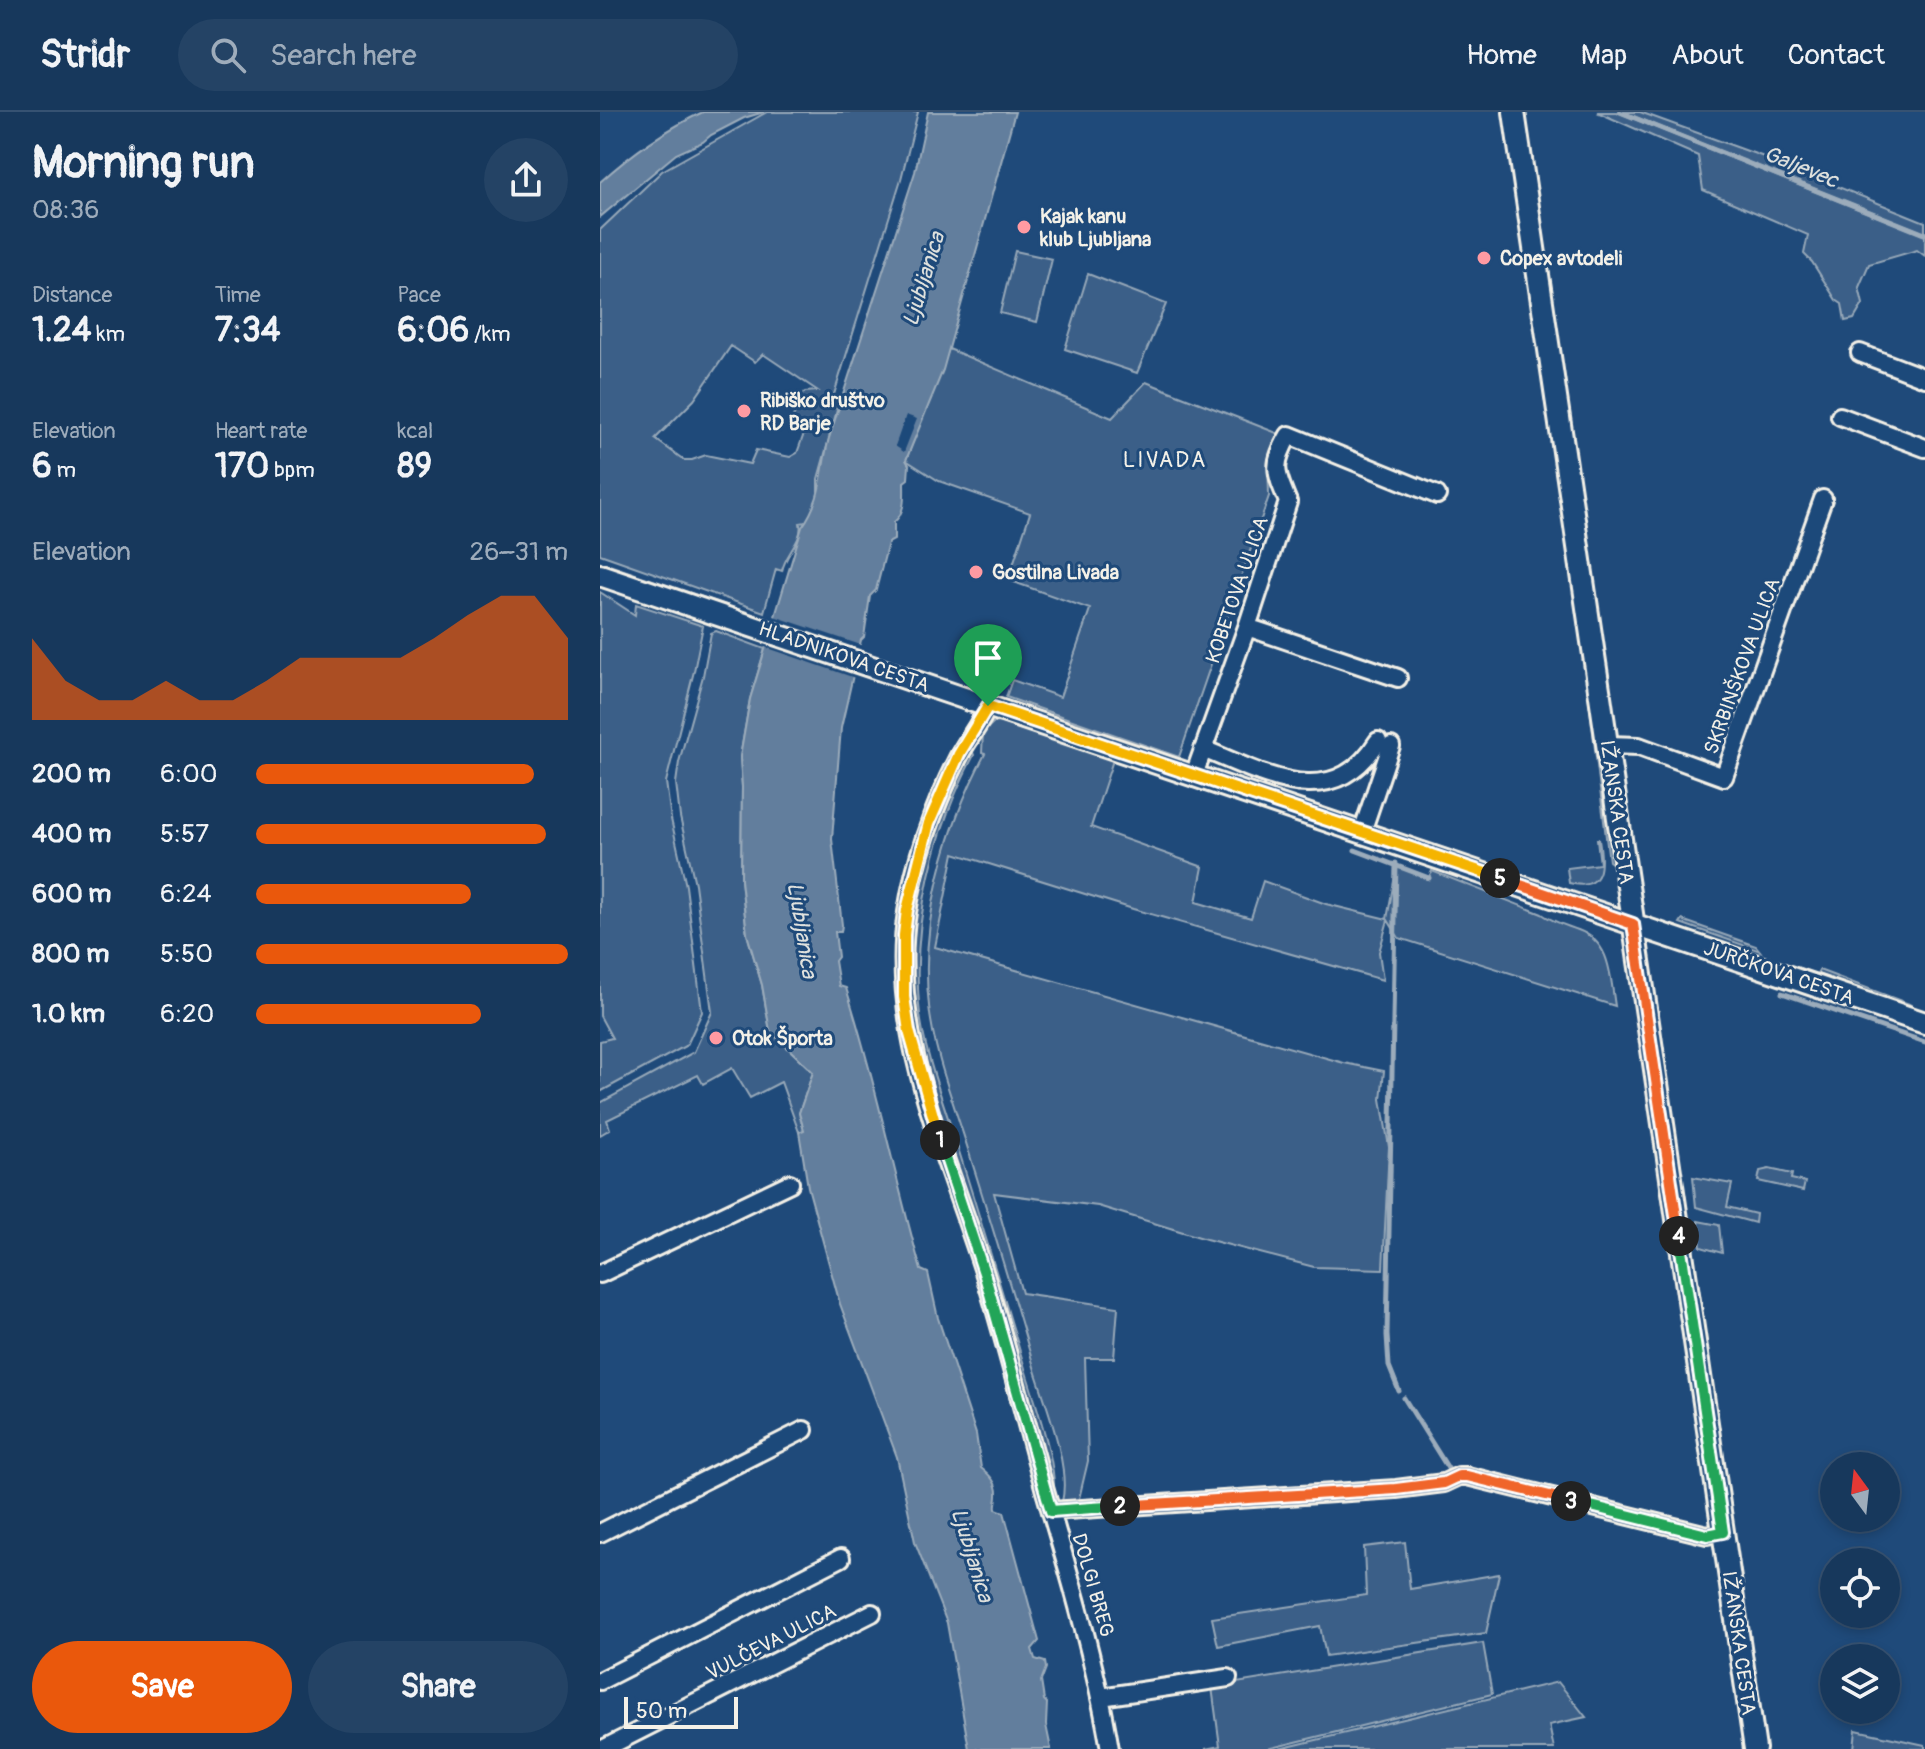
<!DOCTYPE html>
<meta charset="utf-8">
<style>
:root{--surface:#17385c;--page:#244365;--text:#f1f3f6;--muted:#9eacbb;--line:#365272;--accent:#ea580c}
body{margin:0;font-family:Pangolin,sans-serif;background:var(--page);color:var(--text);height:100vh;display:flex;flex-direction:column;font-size:30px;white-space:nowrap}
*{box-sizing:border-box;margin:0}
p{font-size:26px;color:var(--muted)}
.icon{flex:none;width:44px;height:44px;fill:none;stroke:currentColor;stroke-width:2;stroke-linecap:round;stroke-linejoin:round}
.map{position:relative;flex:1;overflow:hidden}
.side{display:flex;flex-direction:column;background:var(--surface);width:600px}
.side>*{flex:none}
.needle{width:52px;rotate:345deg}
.controls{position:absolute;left:1220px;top:1340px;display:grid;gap:16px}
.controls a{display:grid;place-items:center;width:80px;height:80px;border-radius:50%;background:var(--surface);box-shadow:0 4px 12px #0003,0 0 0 2px var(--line);font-size:40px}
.scale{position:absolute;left:24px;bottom:20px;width:114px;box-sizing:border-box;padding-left:8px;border:4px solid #f4f1e8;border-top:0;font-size:22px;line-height:28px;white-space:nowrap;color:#f4f1e8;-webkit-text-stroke:6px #1f4a7a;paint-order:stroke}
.pin{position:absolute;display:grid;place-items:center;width:68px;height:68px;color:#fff;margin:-82px -34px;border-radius:50% 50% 50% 0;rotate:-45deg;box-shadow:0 0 8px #0007}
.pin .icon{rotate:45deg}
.km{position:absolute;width:40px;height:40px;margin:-20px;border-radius:50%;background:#222;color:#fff;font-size:22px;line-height:40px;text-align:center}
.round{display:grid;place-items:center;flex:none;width:84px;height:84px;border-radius:42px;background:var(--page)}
.headline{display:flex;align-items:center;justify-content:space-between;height:136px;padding:0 32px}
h1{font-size:44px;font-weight:800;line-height:60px}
.stats{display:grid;grid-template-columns:repeat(3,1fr);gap:12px;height:136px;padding:8px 32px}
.stats div{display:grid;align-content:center}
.stats b{font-size:34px;font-weight:800}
.stats small{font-size:22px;font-weight:400}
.stats p{font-size:22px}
.chart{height:224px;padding:16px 32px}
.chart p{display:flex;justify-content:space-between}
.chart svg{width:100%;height:144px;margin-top:8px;fill:var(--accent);opacity:.7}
.cta{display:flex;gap:16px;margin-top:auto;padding:16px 32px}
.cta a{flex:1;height:92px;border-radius:48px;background:var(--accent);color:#fff;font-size:32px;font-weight:800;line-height:92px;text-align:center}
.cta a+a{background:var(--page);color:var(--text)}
ul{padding:0 32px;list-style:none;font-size:26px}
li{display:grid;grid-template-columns:128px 96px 1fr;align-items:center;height:60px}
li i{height:20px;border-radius:10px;background:var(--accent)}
header{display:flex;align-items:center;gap:48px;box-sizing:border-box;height:112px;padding:0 40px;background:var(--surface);border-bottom:2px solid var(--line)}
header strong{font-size:38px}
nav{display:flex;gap:44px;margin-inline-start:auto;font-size:28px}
.search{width:560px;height:72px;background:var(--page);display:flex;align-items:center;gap:20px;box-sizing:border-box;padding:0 28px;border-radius:44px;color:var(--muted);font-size:30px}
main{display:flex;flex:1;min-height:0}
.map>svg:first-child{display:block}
</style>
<header>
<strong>Stridr</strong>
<div class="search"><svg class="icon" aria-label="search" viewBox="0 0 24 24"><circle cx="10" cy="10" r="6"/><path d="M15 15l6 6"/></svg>Search here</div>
<nav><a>Home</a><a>Map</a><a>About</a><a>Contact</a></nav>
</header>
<main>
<section class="side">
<div class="headline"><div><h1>Morning run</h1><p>08:36</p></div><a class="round"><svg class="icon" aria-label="share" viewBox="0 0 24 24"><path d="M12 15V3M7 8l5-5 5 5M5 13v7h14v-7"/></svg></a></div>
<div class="stats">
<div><p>Distance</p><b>1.24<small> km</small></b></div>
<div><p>Time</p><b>7:34</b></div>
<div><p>Pace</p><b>6:06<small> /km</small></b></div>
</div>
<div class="stats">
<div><p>Elevation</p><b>6<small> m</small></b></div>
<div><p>Heart rate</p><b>170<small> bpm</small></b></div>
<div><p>kcal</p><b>89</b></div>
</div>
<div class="chart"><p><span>Elevation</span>26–31 m</p>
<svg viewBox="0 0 160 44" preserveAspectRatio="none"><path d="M0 44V19L10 32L20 38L30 38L40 32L50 38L60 38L70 32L80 25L90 25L100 25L110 25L120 19L130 12L140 6L150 6L160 19V44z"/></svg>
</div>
<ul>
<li><b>200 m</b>6:00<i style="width:89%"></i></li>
<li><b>400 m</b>5:57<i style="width:93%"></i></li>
<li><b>600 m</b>6:24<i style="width:69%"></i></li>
<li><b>800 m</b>5:50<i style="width:100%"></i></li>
<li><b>1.0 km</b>6:20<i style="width:72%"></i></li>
</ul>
<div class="cta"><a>Save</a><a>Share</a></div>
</section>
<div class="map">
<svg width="1325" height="1637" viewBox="0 0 1325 1637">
<rect width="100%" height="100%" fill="#1f4a7a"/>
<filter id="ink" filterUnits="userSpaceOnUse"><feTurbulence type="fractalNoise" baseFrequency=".0125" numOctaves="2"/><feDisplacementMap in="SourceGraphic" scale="16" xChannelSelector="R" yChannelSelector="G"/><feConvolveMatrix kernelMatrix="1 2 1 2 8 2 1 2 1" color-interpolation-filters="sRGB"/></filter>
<g filter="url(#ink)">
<path fill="#3a5f88" stroke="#97a8b8" stroke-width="2" fill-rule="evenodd" d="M167 0H318L301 67 232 289 237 298 218 367V379L220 381 214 399 206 410 200 411C204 428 185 441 182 459L176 457 164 500 0 442V118L62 59ZM131 234 155 250 163 242 218 279 205 280 194 288 195 300 191 309 206 316 197 341 190 345 156 338 150 352 106 343 92 348H84L55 327 94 288Z
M997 0H1017L1325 124V144L1317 138 1269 152 1259 175 1263 192 1254 207 1245 209 1242 192 1236 188 1212 150 1204 142 1208 123 1103 78 1098 44Z
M1023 0H1040L1164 45 1325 110V121Z
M415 139 452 147 437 210 400 201Z
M488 162 566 192 537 261 465 237Z
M349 237 512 306 546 270 682 323 668 347 669 384 579 645 406 585 412 568 460 585 490 497 408 468 430 401 339 369 306 348Z
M0 450 129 494 128 497 0 454Z
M0 480 35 503 36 492 103 514 94 559 66 670 71 707 86 774 102 900 87 933 0 980V929L12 926 0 904Z
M116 519 165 537 150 587 140 645 142 675 141 768 147 822 162 873 170 919 213 960 199 1001 204 1018 199 1020 181 970 150 986 132 956 103 972 98 963 7 1008 10 1017 0 1023V991L94 940 112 900 95 772 80 705 76 671 79 650 103 564 111 521Z
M984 549H987L1013 752 1009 749Z
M399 610 513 648 491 715 603 755 596 790 651 806 663 769 726 792 787 807 797 753 828 767 832 759 942 802C953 810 965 813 978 818 1011 830 1010 863 1015 894L799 826 788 808 779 840 783 868 533 797 354 741 335 835 744 951 784 959 781 987 789 1035 783 1157 714 1155 606 1127 498 1094 394 1081 422 1181 518 1195 514 1246H485L488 1349 478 1391 462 1390C471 1354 445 1291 434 1255 413 1181 390 1108 367 1034 353 989 334 941 329 894 319 810 346 716 385 642L382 641 383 620 393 611Z
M371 636 374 643C334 718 312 808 319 893 322 935 344 992 357 1033 380 1106 402 1179 424 1253 433 1286 460 1356 453 1388L313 917 309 816 327 733Z
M997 727H999C1003 752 1005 780 969 771L967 756 1000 752Z
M1082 808 1156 834 1160 839 1080 811Z
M1219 858 1309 892 1323 901 1217 862Z
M1169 1057 1192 1062 1191 1067 1205 1070 1203 1079 1158 1069 1160 1059Z
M1093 1065 1132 1072 1127 1095 1156 1102 1155 1111 1096 1095Z
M1098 1109 1119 1113 1122 1141 1101 1135Z
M805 1430 810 1477 899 1462 886 1521 726 1544 720 1514 618 1534 612 1506 766 1483 764 1435Z
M883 1531 892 1582 667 1637H605L620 1634 612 1575Z
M958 1570 986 1605 949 1613 954 1637H679Z
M1256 1618 1325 1633V1637H1254Z"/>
<path fill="#627e9d" stroke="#9cacbb" stroke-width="2" d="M103 0H164L144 6 111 23 103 30 76 42 0 105V70C31 42 64 18 103 0Z
M328 0H415L343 258 306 348 309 353 308 367 304 370C304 383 306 401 294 410V428L288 431 276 478 270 484 264 525 261 528 241 616 232 727 242 813 241 820H235L238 845 235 849 239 874 246 876C276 969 294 1064 321 1158L328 1161 338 1206 376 1322 381 1356C390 1363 398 1371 397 1384 397 1389 395 1393 396 1397L404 1400 439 1529 432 1537 435 1547 445 1550 446 1556 441 1569 444 1588 447 1591 446 1613 451 1637H369L347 1511 315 1430 297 1345 240 1192 208 1075 199 1020 204 1018 199 1001 213 960 170 919 162 873 147 822 141 768 142 675 140 645 150 587 202 415C223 386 220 360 229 326L315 60Z"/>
<path fill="#1f4a7a" d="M306 303 317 307 304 340 295 334Z
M171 503 264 534 255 566 162 534Z"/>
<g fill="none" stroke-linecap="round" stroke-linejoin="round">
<path stroke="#9cacbb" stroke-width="5" d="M1020 0 1325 122
M755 738 829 766
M796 751 787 1223 789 1254 799 1279
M1182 881 1325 930
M804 1286 849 1358"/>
<defs>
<path id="minor" d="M1260 241 1325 266
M1240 304 1325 336
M647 515 798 566
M388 594C381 612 367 628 358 646 334 694 315 747 307 800 288 923 349 1048 385 1163 407 1235 425 1307 445 1379 470 1464 495 1549 510 1637
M1008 633 1039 634 1124 665 1223 387
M603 637C666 662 732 703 778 629
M594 663 647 515 688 390C675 359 672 353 689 323L837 383
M762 720 791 634
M0 1162 190 1071
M451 1399 796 1377 844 1371 859 1364H867L1107 1423 1123 1420
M0 1421 204 1318
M0 1569 241 1446
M501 1585 628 1566
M3 1637 272 1501"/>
<path id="major" d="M914 0 1155 1637
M0 463 1325 911"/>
</defs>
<use href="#minor" stroke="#f4f1e8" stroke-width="22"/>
<use href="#major" stroke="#f4f1e8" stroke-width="26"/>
<use href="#minor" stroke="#1f4a7a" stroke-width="16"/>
<use href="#major" stroke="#1f4a7a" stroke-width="20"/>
</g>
</g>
<g fill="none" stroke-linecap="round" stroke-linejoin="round" filter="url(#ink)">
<defs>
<path id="split-1" d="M340 1028 309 919 304 885V823L307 798 329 711 359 642 388 594"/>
<path id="split-2" d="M340 1028 385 1164 451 1399 520 1394"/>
<path id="split-3" d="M520 1394 796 1377 844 1371 859 1364H867L971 1389"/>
<path id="split-4" d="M971 1389 1107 1423 1123 1420 1079 1124"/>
<path id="split-5" d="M900 766 1033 812 1079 1124"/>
<path id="split-6" d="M388 594 900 766"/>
</defs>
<use href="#split-1" stroke="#fff" stroke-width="16"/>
<use href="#split-2" stroke="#fff" stroke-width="16"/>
<use href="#split-3" stroke="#fff" stroke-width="16"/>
<use href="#split-4" stroke="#fff" stroke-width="16"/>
<use href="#split-5" stroke="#fff" stroke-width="16"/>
<use href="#split-6" stroke="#fff" stroke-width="16"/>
<use href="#split-1" stroke="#f5b400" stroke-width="10"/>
<use href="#split-2" stroke="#22a559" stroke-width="10"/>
<use href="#split-3" stroke="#f0652b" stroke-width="10"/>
<use href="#split-4" stroke="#22a559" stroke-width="10"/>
<use href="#split-5" stroke="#f0652b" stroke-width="10"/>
<use href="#split-6" stroke="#f5b400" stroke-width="10"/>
</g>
<g fill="#ff9aa2" stroke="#1f4a7a" stroke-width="3">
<circle cx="424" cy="115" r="8"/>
<circle cx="884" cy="146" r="8"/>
<circle cx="144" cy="299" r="8"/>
<circle cx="376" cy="460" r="8"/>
<circle cx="116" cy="926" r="8"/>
</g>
<g text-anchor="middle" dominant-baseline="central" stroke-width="6" stroke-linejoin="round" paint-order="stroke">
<g font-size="20" font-weight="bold" fill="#f4f1e8" stroke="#1f4a7a" text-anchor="start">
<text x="440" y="104">Kajak kanu<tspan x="440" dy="23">klub Ljubljana</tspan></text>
<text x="900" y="146">Copex avtodeli</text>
<text x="160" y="288">Ribiško društvo<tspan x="160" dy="23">RD Barje</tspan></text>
<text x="392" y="460">Gostilna Livada</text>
<text x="132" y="926">Otok Športa</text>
</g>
<g font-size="20" fill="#f4f1e8" stroke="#1f4a7a">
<text transform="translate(637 478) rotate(-71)">KOBETOVA ULICA</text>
<text transform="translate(244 545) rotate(19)">HLADNIKOVA CESTA</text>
<text transform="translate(1142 554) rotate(-70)">SKRBINŠKOVA ULICA</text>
<text transform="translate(1017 700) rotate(82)">IŽANSKA CESTA</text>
<text transform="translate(1179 861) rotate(19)">JURČKOVA CESTA</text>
<text transform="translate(493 1473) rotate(74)">DOLGI BREG</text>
<text transform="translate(171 1530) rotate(-27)">VULČEVA ULICA</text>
<text transform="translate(1139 1531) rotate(82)">IŽANSKA CESTA</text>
</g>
<g font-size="22" font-style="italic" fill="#dee0dd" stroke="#1f4a7a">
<text transform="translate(1201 55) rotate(22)">Galjevec</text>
<text transform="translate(324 167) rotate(-73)">Ljubljanica</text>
<text transform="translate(202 818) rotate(81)">Ljubljanica</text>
<text transform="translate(372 1443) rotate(73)">Ljubljanica</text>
</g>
<g font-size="22" letter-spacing="2" fill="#f4f1e8" stroke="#1f4a7a">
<text x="565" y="348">LIVADA</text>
</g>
</g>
</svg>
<div class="controls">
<a><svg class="needle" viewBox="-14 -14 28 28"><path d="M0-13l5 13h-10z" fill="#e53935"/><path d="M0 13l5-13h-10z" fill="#9eacbb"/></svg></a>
<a><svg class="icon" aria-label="locate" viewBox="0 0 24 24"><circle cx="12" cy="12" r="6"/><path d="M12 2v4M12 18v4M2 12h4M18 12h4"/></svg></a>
<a><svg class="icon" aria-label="layers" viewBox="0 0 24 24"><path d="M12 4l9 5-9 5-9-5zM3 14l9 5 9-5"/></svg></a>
</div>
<div class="scale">50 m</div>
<div class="pin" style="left:388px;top:594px;background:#1e9e55"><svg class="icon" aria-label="arrive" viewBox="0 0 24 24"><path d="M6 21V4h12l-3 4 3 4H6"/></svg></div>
<b class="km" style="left:340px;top:1028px">1</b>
<b class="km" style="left:520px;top:1394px">2</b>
<b class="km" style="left:971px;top:1389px">3</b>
<b class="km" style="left:1079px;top:1124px">4</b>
<b class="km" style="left:900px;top:766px">5</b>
</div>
</main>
